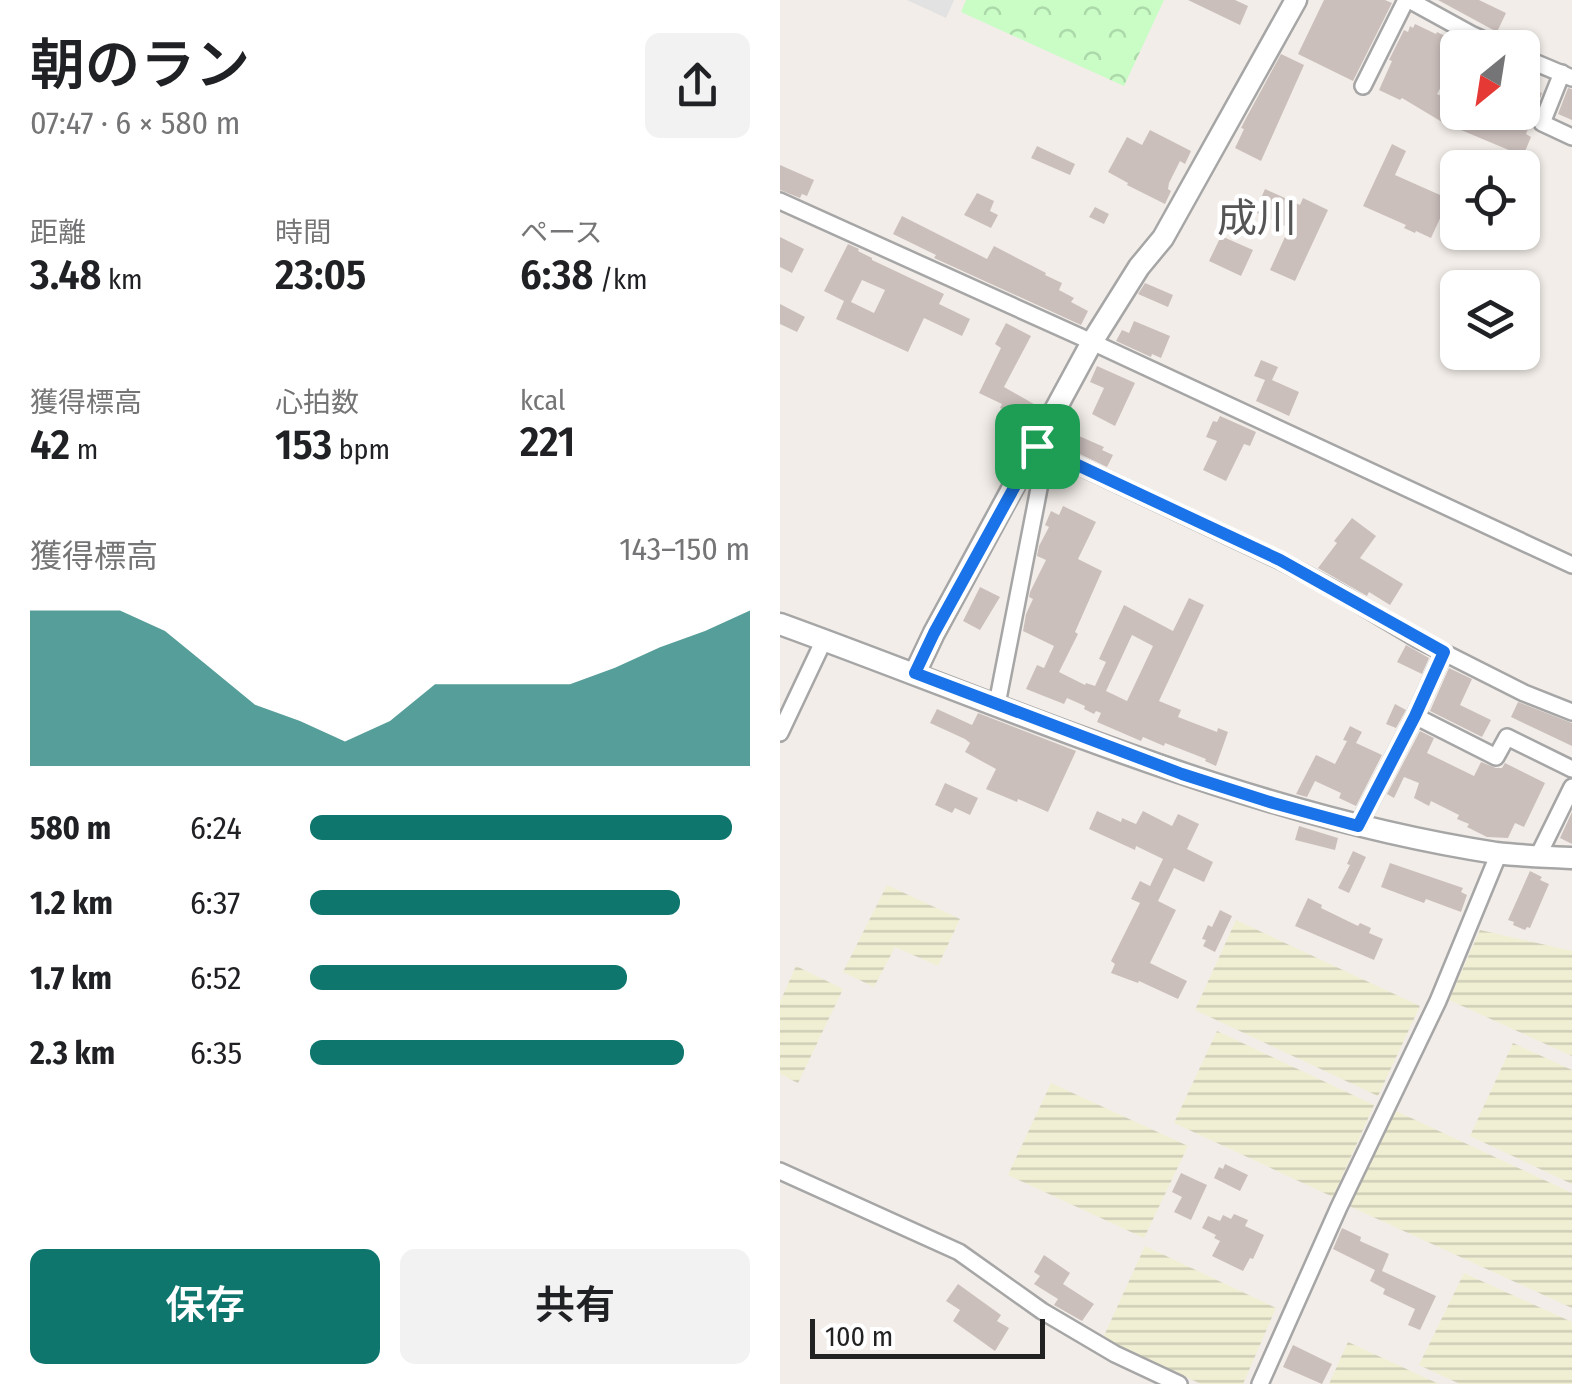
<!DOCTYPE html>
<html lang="ja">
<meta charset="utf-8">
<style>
:root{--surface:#fff;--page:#f2f2f2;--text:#202124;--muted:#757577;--accent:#0f766e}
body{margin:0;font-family:"Fira Sans Condensed","Noto Sans JP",sans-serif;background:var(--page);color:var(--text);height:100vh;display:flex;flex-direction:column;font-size:38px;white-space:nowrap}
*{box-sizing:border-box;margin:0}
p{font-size:32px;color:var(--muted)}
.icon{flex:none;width:55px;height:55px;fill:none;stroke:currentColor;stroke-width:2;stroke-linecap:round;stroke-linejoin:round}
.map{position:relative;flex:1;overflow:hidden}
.panel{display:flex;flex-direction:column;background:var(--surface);width:780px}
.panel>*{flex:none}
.needle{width:65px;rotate:210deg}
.controls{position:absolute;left:660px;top:30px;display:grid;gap:20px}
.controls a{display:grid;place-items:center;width:100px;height:100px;border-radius:15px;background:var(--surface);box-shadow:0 2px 8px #0004;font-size:50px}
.scale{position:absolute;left:30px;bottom:25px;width:235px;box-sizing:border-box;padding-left:10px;border:5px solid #222;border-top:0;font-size:28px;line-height:35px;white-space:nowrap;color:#222;-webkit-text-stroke:8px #fff;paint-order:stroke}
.pin{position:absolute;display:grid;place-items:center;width:85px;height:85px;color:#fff;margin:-42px;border-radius:20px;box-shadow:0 5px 15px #0006}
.round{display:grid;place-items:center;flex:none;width:105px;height:105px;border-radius:15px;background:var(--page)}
.summary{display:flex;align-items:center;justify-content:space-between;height:170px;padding:0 30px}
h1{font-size:55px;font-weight:600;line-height:75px}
.metrics{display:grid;grid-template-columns:repeat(3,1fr);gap:15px;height:170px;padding:10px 30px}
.metrics div{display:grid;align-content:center}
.metrics b{font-size:42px;font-weight:600}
.metrics small{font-size:28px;font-weight:400}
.metrics p{font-size:28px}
.chart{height:280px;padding:20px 30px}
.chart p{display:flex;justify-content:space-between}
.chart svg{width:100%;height:180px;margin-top:10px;fill:var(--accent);opacity:.7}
.action{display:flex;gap:20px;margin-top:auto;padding:20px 30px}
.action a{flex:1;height:115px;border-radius:15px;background:var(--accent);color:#fff;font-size:40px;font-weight:600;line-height:115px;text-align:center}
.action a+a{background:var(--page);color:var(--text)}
ul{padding:0 30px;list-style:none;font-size:32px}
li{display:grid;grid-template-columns:160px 120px 1fr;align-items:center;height:75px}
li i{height:25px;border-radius:12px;background:var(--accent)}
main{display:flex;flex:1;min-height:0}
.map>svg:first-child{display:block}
</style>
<main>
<section class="panel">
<div class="summary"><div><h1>朝のラン</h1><p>07:47 · 6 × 580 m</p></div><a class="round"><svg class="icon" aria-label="share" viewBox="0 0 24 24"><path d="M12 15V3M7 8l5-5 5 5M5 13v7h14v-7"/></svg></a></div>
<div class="metrics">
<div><p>距離</p><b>3.48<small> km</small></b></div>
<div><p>時間</p><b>23:05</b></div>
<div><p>ペース</p><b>6:38<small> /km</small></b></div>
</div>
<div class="metrics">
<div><p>獲得標高</p><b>42<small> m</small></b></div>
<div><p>心拍数</p><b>153<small> bpm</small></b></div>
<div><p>kcal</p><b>221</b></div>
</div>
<div class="chart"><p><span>獲得標高</span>143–150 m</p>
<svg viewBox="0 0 160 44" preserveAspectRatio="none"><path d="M0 44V6L10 6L20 6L30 11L40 20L50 29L60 33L70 38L80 33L90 24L100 24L110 24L120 24L130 20L140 15L150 11L160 6V44z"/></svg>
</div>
<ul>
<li><b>580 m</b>6:24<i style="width:96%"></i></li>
<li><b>1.2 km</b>6:37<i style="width:84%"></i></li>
<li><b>1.7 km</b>6:52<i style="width:72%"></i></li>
<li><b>2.3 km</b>6:35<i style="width:85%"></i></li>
</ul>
<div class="action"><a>保存</a><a>共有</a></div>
</section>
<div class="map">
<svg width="792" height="1384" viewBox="0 0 792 1384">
<defs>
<pattern id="farmland-rules" width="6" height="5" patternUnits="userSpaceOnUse" patternTransform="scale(2.5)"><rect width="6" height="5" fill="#f1efd3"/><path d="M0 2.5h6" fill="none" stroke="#cecdb5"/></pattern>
<pattern id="park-crowns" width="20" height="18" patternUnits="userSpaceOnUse" patternTransform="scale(2.5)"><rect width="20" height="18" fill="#c9fdc5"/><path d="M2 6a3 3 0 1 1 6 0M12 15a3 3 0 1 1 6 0" fill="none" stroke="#acd9a9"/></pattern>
</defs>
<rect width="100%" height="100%" fill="#f2ede8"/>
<path fill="url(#farmland-rules)" d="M107 885 180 919 158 966 115 947 94 987 63 972Z
M456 920 640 1006 598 1096 415 1010Z
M700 930 792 951V1056L669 1000Z
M16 966 63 989 18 1083 0 1074V1002Z
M437 1031 594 1105 553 1197 394 1123Z
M733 1043 792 1070V1184L690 1136Z
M271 1083 408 1146 364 1238 228 1175Z
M614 1110 792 1193V1308L569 1206Z
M365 1246 496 1308 463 1384H421L323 1338Z
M684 1273 792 1322V1384H680L639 1365Z
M568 1342 659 1384H549Z"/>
<path fill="url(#park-crowns)" d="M186 0H384L344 86 181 12Z"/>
<path fill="#e2e2e2" d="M127 0H174L166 18Z"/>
<path fill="#cbbfbb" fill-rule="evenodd" d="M408 0H455L468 6 460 25Z
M544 0H605L612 3 573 81 518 54Z
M658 0H699L726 13 717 32Z
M635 24 656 34 657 32 681 44 666 70 669 72 657 94 678 103V112H698L723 124 725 118 742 126V85L762 93 746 134 751 137 743 156 662 122 622 98 620 100 599 90 612 61 609 60 624 30 628 32 630 26 633 28Z
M501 54 524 65 481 161 455 148 464 129 461 128 464 122Z
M788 88 792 89V120L778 114Z
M370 130 411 151 405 164 400 161 389 183 388 189 391 191 385 204 347 185 348 183 328 172 347 137 362 145Z
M612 144 626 151 615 175 669 199 651 238 636 231 635 233 624 228 626 225 583 206Z
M257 146 295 164 290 175 251 158Z
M0 165 34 180 27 196 22 194 20 198 0 190Z
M485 189 520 205 523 198 548 210 515 281 490 270 509 228 475 212Z
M197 193 214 201 210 211 218 215 211 228 184 215Z
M315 207 329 214 324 224 309 217Z
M122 216 207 259 214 246 266 273 265 275 282 283 279 290 294 298 291 302 308 311 301 325 154 258 156 255 113 234Z
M441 236 473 250 461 276 429 261Z
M0 237 24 249 12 273 0 267Z
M68 244 79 249 78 251 92 258V260L164 294 159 304 190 319 182 336 144 318 128 352 56 319 64 301 44 291ZM82 280 105 290 94 313 71 302Z
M365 283 393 295 388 307 358 294Z
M0 304 25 317 17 332 0 324Z
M354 321 390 336 381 358 372 354 371 357 336 341 342 330 349 333Z
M226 323 251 336 224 387 259 407 249 424 220 408 222 404 199 393 221 348 215 344Z
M481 360 498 367 492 380 519 392 509 416 476 401 485 380 474 376Z
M317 366 355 383 335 426 312 414 324 388 310 382Z
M440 416 476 432 470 446 464 444 446 481 423 470 437 441 426 437 433 421 437 422Z
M283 429 324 447 322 450 333 455 327 467 277 443Z
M283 506 316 522 298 559 322 571 295 632 298 634 279 672 305 685 306 683 315 686 326 662 319 659 344 605 393 631 409 598 424 605 379 701 401 710 398 717 437 732 438 728 448 732 436 766 425 761 426 759 385 743 384 746 363 737 361 741 317 722 321 713 316 711 314 714 304 709 305 706 287 698 284 704 246 689 257 665 264 668 274 646 243 631 246 614 253 599 249 597 250 592 266 560 257 556 259 546 269 527 265 525 271 511 279 515ZM352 635 373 646 347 701 326 691Z
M572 518 596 536 580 558 623 584 610 605 589 592 587 596 538 568 557 543 554 541Z
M200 587 220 597 200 630 183 621Z
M626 645 649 658 642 674 617 662Z
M669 668 692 679 680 705 711 720 702 737 650 711Z
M738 702 792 723V746L731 717Z
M615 704 626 710 616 728 606 724Z
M157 709 192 725 198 713 296 751 268 812 238 799 237 802 206 789 216 769 185 752 190 743 185 739 150 723Z
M570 726 582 732 576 743 602 755 576 806 559 798 561 793 535 781 527 797 516 794 536 755 555 764 567 741 563 740Z
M640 731 654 738 647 753 694 776 701 762 716 768H722L725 763 765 783 744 827 735 823 728 838 707 837 687 827 689 824 677 819 679 815 651 801 649 806 634 798 639 783 624 777 614 798 607 794Z
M165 783 198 798 190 815 175 808 172 813 155 805Z
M317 811 341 822 342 818 356 824 363 811 392 826 398 814 419 824 407 849 433 862 424 882 394 868 378 901 396 910 370 963 407 981 398 999 359 981 358 983 331 973 335 964 331 961 360 903 351 899 360 881 370 886 383 859 356 846 355 850 309 829Z
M792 812V844L780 838Z
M519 826 558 838 555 850 515 840Z
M573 851 586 857 569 893 558 888 570 865 567 864Z
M610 863 683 888 681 892 687 895 681 912 646 899 644 903 601 887Z
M750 871 762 877 760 880 769 884 750 928 747 927 745 930 733 925 734 922 728 920Z
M528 898 542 905 541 908 578 926 580 923 591 928 589 933 603 939 594 960 515 926Z
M440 910 452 916 435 952 423 946 426 940 422 939 428 925 432 927Z
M445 1164 468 1175 460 1191 434 1178 439 1167 443 1169Z
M401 1173 427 1185 411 1220 394 1212 402 1197 392 1192Z
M454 1214 468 1220 465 1226 484 1235 473 1259 470 1258 463 1271 432 1256 440 1241 434 1238 436 1235 422 1228 428 1216 440 1221 443 1215 451 1219Z
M562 1228 581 1237 580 1241 609 1254 602 1271 656 1296 640 1330 628 1325 635 1309 603 1294 605 1289 590 1281 595 1270 553 1249Z
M264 1255 290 1273 283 1284 314 1304 302 1321 274 1305 278 1299 254 1284 260 1276 254 1272Z
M178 1284 221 1315 217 1321 229 1328 215 1351 173 1321 180 1310 166 1301Z
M513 1345 552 1364 542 1384 503 1367Z"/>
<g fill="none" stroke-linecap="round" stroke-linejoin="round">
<defs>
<path id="minor" d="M629 0 691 34 722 48
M742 57 792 78
M782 73 762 123 792 137
M583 86 626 0
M0 201 312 342 792 565
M257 446 501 561 555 590 637 639 744 693 792 712
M217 704 263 468 255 451
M635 716 716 757 727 737 792 769
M0 733 44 640
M578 826 635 716 664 652
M758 856 792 787
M0 1171 179 1252 262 1311 335 1354 399 1384
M480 1384 559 1207 658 1001 719 853"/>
<path id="tertiary" d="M0 624C235 709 467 815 716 853 741 856 767 857 792 858
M135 673 154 633 312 342 359 267 383 238 516 0"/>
</defs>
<use href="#minor" stroke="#a6a6a6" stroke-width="20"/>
<use href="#tertiary" stroke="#a6a6a6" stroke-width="25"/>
<use href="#minor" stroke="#fff" stroke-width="15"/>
<use href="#tertiary" stroke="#fff" stroke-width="20"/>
</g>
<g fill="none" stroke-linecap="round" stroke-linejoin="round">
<defs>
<path id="route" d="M257 446 500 560 664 652 635 716 578 826 493 803 402 774 135 673 154 633Z"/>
</defs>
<use href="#route" stroke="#fff" stroke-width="20"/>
<use href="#route" stroke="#1a73e8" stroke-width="12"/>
</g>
<g text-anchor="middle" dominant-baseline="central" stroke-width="9" stroke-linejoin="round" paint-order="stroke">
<g font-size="40" fill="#555" stroke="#fff">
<text x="477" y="219">成川</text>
</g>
</g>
</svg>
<div class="controls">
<a><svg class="needle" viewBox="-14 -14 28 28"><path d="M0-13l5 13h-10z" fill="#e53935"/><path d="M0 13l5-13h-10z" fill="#757577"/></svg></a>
<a><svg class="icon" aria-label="locate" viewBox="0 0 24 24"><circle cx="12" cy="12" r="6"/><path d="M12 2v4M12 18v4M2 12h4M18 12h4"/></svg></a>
<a><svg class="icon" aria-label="layers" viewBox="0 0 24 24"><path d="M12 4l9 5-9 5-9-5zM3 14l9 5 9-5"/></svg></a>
</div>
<div class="scale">100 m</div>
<div class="pin" style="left:257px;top:446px;background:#1e9e55"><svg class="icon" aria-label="arrive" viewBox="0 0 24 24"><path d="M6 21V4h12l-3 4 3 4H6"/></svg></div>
</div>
</main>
